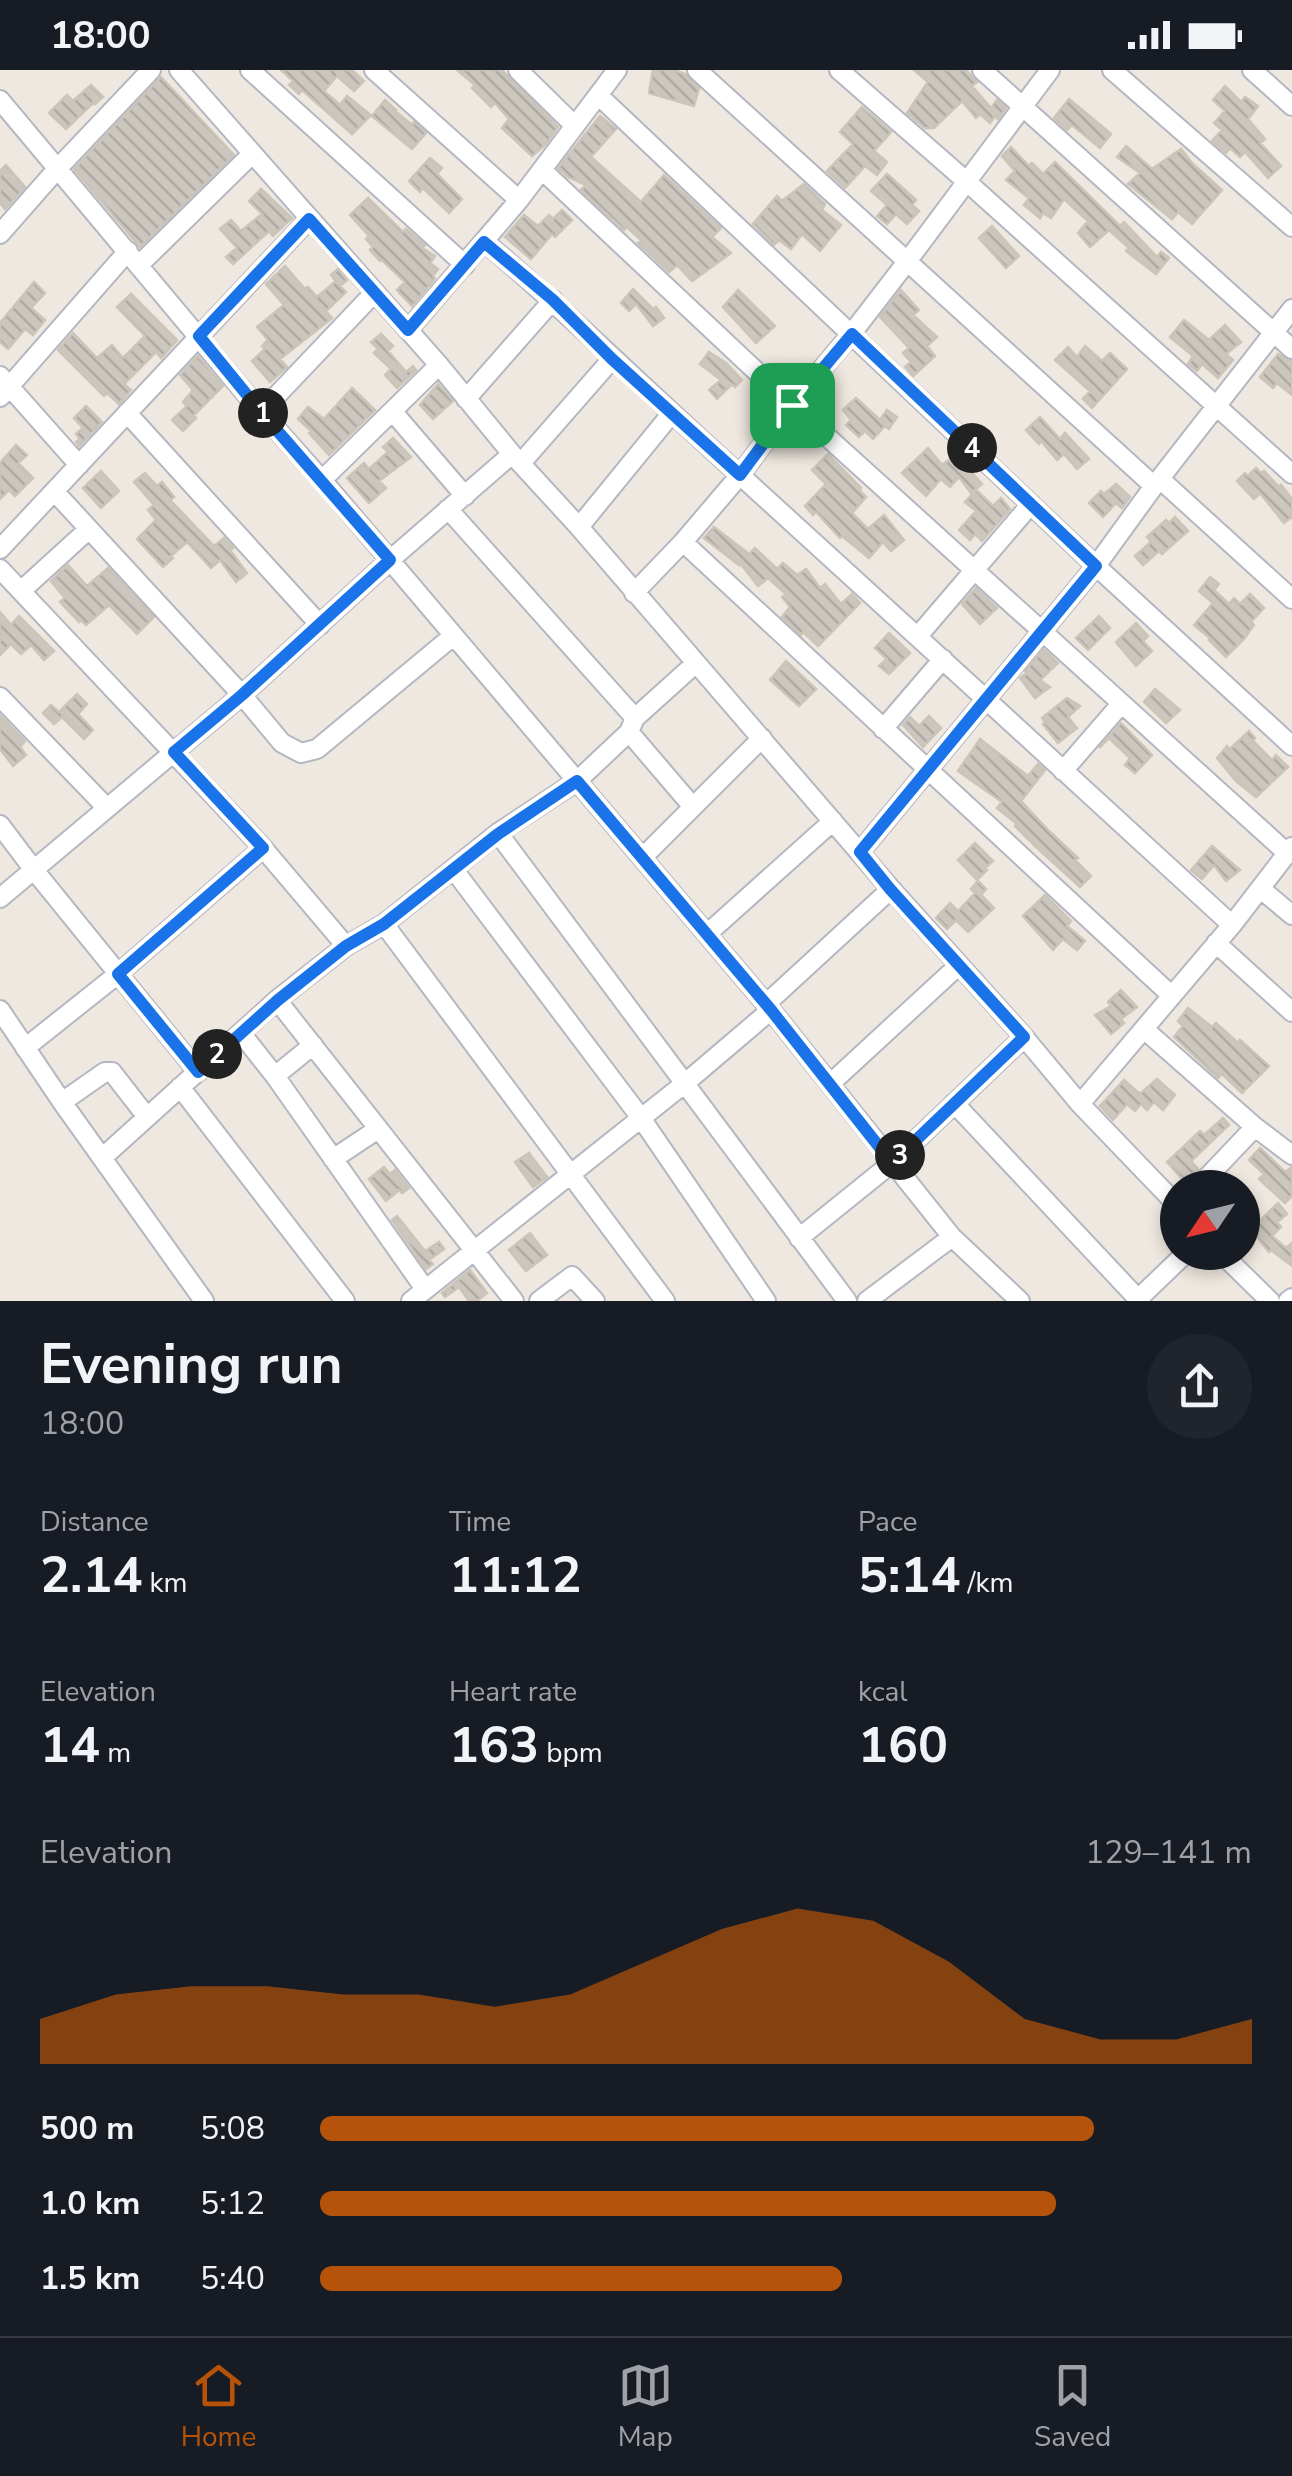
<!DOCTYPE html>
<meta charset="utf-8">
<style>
:root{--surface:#171b24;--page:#20242c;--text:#f1f3f6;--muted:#9ea1a6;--line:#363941;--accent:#b45309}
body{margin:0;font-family:"Nunito Sans",sans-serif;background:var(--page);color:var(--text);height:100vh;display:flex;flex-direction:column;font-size:38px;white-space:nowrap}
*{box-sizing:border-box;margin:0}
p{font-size:32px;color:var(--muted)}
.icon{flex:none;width:55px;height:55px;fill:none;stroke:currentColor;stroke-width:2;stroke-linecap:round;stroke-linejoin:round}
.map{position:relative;height:1231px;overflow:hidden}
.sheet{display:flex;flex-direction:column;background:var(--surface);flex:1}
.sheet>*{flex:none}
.needle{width:65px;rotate:235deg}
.fabs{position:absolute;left:1160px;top:1100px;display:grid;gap:20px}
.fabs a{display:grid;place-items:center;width:100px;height:100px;border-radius:50%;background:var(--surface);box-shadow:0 5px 15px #0003;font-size:50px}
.pin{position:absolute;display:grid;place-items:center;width:85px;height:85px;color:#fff;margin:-42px;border-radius:20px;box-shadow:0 5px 15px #0006}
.km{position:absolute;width:50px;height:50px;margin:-25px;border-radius:50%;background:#222;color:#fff;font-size:28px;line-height:50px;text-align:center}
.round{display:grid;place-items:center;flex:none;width:105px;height:105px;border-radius:52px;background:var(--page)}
.headline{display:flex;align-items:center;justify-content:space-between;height:170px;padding:0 40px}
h1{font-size:55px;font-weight:700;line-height:75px}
.figures{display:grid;grid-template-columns:repeat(3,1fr);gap:15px;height:170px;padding:10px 40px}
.figures div{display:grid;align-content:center}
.figures b{font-size:50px;font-weight:700}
.figures small{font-size:28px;font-weight:400}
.figures p{font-size:28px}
.chart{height:280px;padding:20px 40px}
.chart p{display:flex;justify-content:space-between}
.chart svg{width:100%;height:180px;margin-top:10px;fill:var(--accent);opacity:.7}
ul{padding:0 40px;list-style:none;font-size:32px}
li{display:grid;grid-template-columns:160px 120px 1fr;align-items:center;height:75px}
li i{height:25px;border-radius:12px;background:var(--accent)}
.status{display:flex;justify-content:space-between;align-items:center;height:70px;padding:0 50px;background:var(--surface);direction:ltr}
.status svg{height:28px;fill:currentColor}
.dock{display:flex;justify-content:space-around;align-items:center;height:140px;border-top:2px solid var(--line);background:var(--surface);font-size:28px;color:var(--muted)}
.dock a{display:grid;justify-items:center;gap:5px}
.dock .selected{color:var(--accent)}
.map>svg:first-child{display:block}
</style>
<div class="status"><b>18:00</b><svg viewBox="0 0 49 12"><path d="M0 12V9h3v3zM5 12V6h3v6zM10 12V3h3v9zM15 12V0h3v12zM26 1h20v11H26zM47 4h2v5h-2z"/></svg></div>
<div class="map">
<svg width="1292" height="1231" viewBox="0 0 1292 1231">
<defs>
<pattern id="building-back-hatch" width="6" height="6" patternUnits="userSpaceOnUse" patternTransform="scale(2.5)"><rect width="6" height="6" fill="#cbc6be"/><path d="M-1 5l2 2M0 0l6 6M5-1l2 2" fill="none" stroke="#afaaa4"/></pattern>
</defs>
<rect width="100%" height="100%" fill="#efe8e0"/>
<path fill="url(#building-back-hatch)" stroke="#ccc4b9" stroke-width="2.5" d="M281 0H352L364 11 354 21 337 6 324 21 340 35 347 26 371 45 352 64 302 20 299 24 289 15 293 11Z
M457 0H502L558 57 546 74 532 86 502 58 509 49 495 33 491 37 472 18 475 15Z
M653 0H674L685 4 699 18 694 36 649 23Z
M914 0H966L977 12 972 16 991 38 997 30 1006 38 998 49 995 46 990 53 980 44 976 48 962 31 934 58H925L907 43 928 12Z
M161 7 234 85 140 177 74 99Z
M91 15 103 27 95 34 94 32 66 59 49 43 67 25 73 31Z
M1225 16 1241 32 1245 27 1258 36 1248 49 1265 69 1260 73 1281 96 1268 108 1245 82 1240 87 1230 78 1226 83 1212 71 1222 60 1214 53 1225 41 1213 30Z
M1069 29 1111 64 1100 78 1072 55 1067 60 1054 48Z
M385 30 396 40 395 41 412 55 414 52 426 63 412 79 372 46Z
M862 37 891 62 874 81 887 92 877 105 865 96 845 118 827 101 853 74 840 62Z
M600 46 616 59 591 87 641 132 664 105 721 158 712 167 731 183 692 211 677 195 669 202 638 173 642 171 627 157 624 160 581 120 586 115 568 107 558 98Z
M1126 76 1152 99 1181 79 1193 94 1222 120 1192 154 1178 142 1172 149 1128 114 1140 103 1117 87Z
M1011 77 1029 96 1032 93 1043 104 1055 92 1120 156 1124 152 1157 187 1161 182 1169 188 1156 204 1126 181 1129 178 1109 160 1090 177 1078 163 1088 151 1064 129 1051 148 1043 143 1040 148 1024 135 1029 128 1006 110 1015 101 1002 86Z
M430 88 442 98 437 104 462 129 449 143 423 118 420 122 409 111Z
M6 95 25 117 5 139 0 133V101Z
M887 104 916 130 912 135 919 141 907 154 896 144 887 154 877 146 887 135 871 121Z
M804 114 825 134 822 140 841 155 820 181 802 164 791 179 779 170 774 175 753 154 777 126 782 131Z
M261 119 292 148 273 166 269 161 233 194 226 187 237 178 220 159 231 150 241 161 262 144 249 131Z
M368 128 403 162 406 159 425 175 422 178 435 186 430 193 438 199 433 206 435 209 412 236 397 220 405 212 382 190 380 191 370 180 373 177 366 169 369 166 350 145Z
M562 140 572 150 555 167 552 164 531 189 505 167 524 145 538 156 549 145 553 149Z
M992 156 1019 186 1006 198 979 168Z
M285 196 305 219 308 217 317 227 336 211 331 205 338 199 347 210 340 216 346 222 326 241 332 248 280 289 287 297 270 312 252 291 265 279 262 276 268 270 257 257 284 235 266 214Z
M34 212 45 223 31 238 45 250 33 265 25 259 8 279 0 272V253Z
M633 219 653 239 656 237 664 248 653 256 636 234 629 241 621 233Z
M738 220 775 256 756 273 723 237Z
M901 220 919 240 913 245 937 267 927 276 935 286 913 306 905 297 911 292 903 283 909 278 880 247Z
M131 224 177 270 161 288 156 282 124 314 131 320 119 334 107 323 104 326 58 280 73 263 97 288 112 275 123 288 145 266 117 237Z
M1184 250 1209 270 1225 255 1241 272 1226 284 1233 290 1218 308 1202 294 1197 301 1188 294 1193 286 1170 267Z
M381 264 393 276 388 281 406 302 413 296 416 300 397 318 385 305 391 299 374 283 378 279 371 272Z
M1085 276 1102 291 1110 283 1127 299 1092 338 1083 329 1090 321 1055 290 1068 277 1077 287Z
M709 282 726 293 742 310 735 317 732 314 717 329 709 320 721 310 700 294Z
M1278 284 1292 291V325L1277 313 1273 318 1260 307Z
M198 286 223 316 194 345 196 348 183 361 172 350 187 336 183 332 193 320 180 305Z
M438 314 453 331 433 349 420 335Z
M352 318 375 340 329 385 309 363 311 361 298 349 308 337 324 349Z
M856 328 880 350 887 340 897 347 889 359 885 356 873 369 865 361 859 367 846 355 851 350 843 340Z
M86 336 102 352 79 376 76 372 80 369 76 364 83 358 74 348Z
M1040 347 1060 369 1065 363 1089 389 1077 399 1064 384 1057 390 1041 371 1039 374 1026 360Z
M393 368 411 387 379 411 386 418 369 433 347 408 364 393 369 399 388 382 383 377Z
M16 375 27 385 18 393 33 408 15 426 9 420 0 429V393Z
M928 378 942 395 958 383 971 395 968 398 982 414 971 423 959 407 950 417 941 409 926 426 902 403Z
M828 384 861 418 859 420 866 427 852 443 868 459 884 445 904 470 891 481 883 472 869 488 842 466 840 468 816 442 813 445 805 436 826 414 812 400Z
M1256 398 1261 403 1264 401 1279 417 1281 415 1292 429V447L1284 453 1260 423 1254 429 1237 411 1245 403 1248 406Z
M101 401 119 421 101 438 83 418Z
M145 403 157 416 162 412 174 427 170 430 214 476 224 468 233 478 230 480 247 503 236 512 220 490 211 498 187 472 171 486 173 488 163 497 137 469 156 450 148 440 154 435 134 412Z
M1116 414 1130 427 1122 438 1116 433 1103 447 1089 433 1101 421 1104 424Z
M976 420 993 436 1001 428 1010 439 982 471 975 464 970 470 959 460 976 441 965 432Z
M1175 447 1188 461 1162 484 1159 481 1143 495 1135 486 1151 472 1147 467 1166 450 1169 453Z
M714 457 749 484 755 478 777 499 783 493 797 505 806 499 820 518 825 514 841 534 852 524 860 533 818 576 803 562 801 565 782 547 790 537 782 527 786 524 768 508 758 516 740 493 739 495 704 468Z
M68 495 87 516 108 498 154 547 137 564 109 535 86 555 81 550 79 552 60 532 65 528 51 511Z
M1210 507 1219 514 1214 520 1229 534 1234 528 1240 534 1250 524 1264 538 1251 552 1254 555 1244 569 1226 587 1209 570 1211 569 1194 555 1213 533 1199 521Z
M976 518 997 538 980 554 962 534Z
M0 542 11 555 19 546 54 581 44 590 31 575 21 584 11 574 0 585Z
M1099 546 1110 558 1088 580 1076 568Z
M1136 553 1148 566 1143 571 1152 581 1136 596 1116 572Z
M889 563 910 583 889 604 879 596 887 589 875 578Z
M1043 579 1058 593 1040 610 1050 617 1035 628 1020 608 1027 603 1025 601Z
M786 591 816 619 799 636 770 610Z
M1155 619 1180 640 1166 653 1144 632Z
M77 624 87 634 78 644 93 660 84 669 62 647 54 654 43 643 51 635 59 642Z
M1067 628 1080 636 1068 647 1077 658 1058 673 1043 654 1045 652 1042 648Z
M0 645 25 671 20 677 26 685 13 696 0 679Z
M929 646 941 658 923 677 903 655 910 647 919 656Z
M1121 653 1152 685 1135 703 1125 695 1130 688 1109 668 1099 678Z
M1249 661 1255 668 1253 671 1272 690 1276 685 1288 697 1256 727 1236 711 1217 688 1227 676 1230 679Z
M980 669 1028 706 1038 694 1045 700 1021 731 1049 761 1078 788 1075 790 1091 806 1080 817 1034 775 1015 756 1017 754 997 738 1002 732 958 701Z
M975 773 993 791 985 798 987 800 977 810 958 790Z
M1212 776 1240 800 1226 811 1214 795 1202 809 1191 800Z
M978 811 986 819 981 825 994 838 968 862 956 850 947 859 936 848 950 833 958 841 975 823 971 819Z
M1045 825 1071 851 1067 856 1085 871 1077 880 1063 869 1053 880 1023 846Z
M1121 920 1137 937 1121 949 1124 953 1111 964 1095 945 1111 936 1108 932Z
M1188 938 1212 957 1216 953 1238 973 1240 970 1269 996 1242 1023 1222 1004 1218 1008 1174 967 1183 956 1178 951Z
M1157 1009 1175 1025 1163 1040 1154 1032 1147 1040 1141 1034 1135 1041 1127 1034 1113 1050 1100 1036 1124 1010 1140 1024Z
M1223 1048 1229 1055 1191 1091 1198 1099 1186 1113 1167 1092 1200 1061 1204 1065Z
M1260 1078 1285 1102 1292 1097V1126L1285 1133 1259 1109 1264 1104 1249 1090Z
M529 1083 547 1107 533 1117 515 1092Z
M384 1097 390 1104 395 1100 409 1118 402 1123 399 1120 386 1131 369 1109Z
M1278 1133 1287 1144 1277 1152 1281 1157 1272 1166 1286 1178 1292 1173V1196L1271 1180 1269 1182 1251 1159Z
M397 1146 425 1181 439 1172 444 1179 429 1190 433 1194 426 1199 392 1150Z
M530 1163 547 1185 526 1201 509 1180Z
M470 1200 487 1223 477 1231H469L459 1217 445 1227 442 1223Z"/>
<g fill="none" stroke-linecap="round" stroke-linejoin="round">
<defs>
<path id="minor" d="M179 0 439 295 512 384 579 457 891 819 1024 967 1080 1034 1178 1136
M250 0 465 195
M374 0 519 130
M518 0 575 56
M697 0 1154 416
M839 0 966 111 1292 404
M982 0 1292 279
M1112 0 1292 157
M1252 0 1292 36
M598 25 1096 496 1292 676
M0 30 261 342 322 410 771 940 952 1167 1020 1231
M542 100 792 335 1287 783
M0 164 58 98 151 0
M485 172C573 247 655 329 741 406 905 555 1069 705 1232 855
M140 194 252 84
M408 260 519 130 617 0
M0 306 79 395
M0 327 128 181
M466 329 553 230
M261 342 375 222
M393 342 465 426
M127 343 320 555
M521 393 612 289
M1160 409 1292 529
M322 410 439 295
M54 421 242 625 282 673 301 683 317 679 453 566
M448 439 635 648
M579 457 672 343
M683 472 1172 926
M0 479 309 149
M0 499 263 778 346 876
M22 520 89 459
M634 523 683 472 740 405 792 335 852 263 906 193 1050 0
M918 566 1031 434
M0 627 106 737
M883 659 943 589
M629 662 693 737
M1063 701 1121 634
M0 755 34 800 198 1002
M498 763 847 1231
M860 782 1096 496 1154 416 1292 239
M643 787 762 668
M454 800 641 1048 766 1231
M1261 819 1292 845
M0 828 242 625 390 490 512 384
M384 854 665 1231
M707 864 833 751
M1216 873 1292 942
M277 930 514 1231
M766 934 891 819
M0 940 62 1032 204 1231
M1145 960 1255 1057 1292 1085
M241 963 275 1006 425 1219
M25 978 118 904 263 778
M275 1006 313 975
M831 1013 959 895
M180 1017 345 1231
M62 1032 105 1002H112L147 1047
M954 1033 1138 1229
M1080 1034 1232 855 1292 777
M102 1088 277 930 346 876 384 854 498 763 577 711 629 662 635 648 696 593
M333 1089 378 1059
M1197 1118 1255 1057
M799 1168 892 1093 1024 967
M1220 1182 1270 1231
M411 1231 684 1014 771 940
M539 1231 572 1206 595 1231
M867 1231 952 1167
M1136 1231 1187 1182
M1288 1231 1292 1228"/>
</defs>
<use href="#minor" stroke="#b4b7c2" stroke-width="22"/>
<use href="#minor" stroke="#fff" stroke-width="18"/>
</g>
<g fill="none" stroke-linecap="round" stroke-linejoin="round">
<defs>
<path id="route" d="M309 149 408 260 484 172 553 230 612 289 740 405 792 335 852 264 1096 496 860 782 890 819 1024 967 892 1093 771 940 577 711 498 764 384 854 346 876 278 930 198 1002 118 904 263 778 174 682 242 625 390 490 261 342 199 266Z"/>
</defs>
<use href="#route" stroke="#fff" stroke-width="20"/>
<use href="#route" stroke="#1a73e8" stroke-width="12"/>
</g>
</svg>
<div class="fabs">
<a><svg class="needle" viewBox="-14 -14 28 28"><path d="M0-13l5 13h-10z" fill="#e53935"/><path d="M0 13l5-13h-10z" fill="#9ea1a6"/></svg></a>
</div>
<div class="pin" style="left:792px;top:335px;background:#1e9e55"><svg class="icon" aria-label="arrive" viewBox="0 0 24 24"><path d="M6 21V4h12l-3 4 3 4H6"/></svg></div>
<b class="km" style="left:263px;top:343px">1</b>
<b class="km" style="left:217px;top:984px">2</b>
<b class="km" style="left:900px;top:1085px">3</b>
<b class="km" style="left:972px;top:378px">4</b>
</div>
<section class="sheet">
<div class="headline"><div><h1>Evening run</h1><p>18:00</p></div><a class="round"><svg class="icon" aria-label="share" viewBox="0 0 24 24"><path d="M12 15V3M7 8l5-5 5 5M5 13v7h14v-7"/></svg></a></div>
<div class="figures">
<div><p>Distance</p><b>2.14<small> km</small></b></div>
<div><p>Time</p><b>11:12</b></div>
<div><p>Pace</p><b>5:14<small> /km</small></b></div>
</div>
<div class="figures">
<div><p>Elevation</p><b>14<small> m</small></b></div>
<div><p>Heart rate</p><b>163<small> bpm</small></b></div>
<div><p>kcal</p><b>160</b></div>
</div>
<div class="chart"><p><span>Elevation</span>129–141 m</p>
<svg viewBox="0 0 160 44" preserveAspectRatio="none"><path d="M0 44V33L10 27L20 25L30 25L40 27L50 27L60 30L70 27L80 19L90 11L100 6L110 9L120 19L130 33L140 38L150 38L160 33V44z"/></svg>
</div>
<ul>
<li><b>500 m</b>5:08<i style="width:83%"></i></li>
<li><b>1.0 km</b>5:12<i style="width:79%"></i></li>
<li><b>1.5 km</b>5:40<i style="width:56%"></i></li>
</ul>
</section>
<nav class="dock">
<a class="selected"><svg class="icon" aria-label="home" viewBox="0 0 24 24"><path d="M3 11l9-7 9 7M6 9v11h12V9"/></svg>Home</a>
<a><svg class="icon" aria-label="map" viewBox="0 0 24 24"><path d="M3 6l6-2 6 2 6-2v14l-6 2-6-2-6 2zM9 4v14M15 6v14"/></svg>Map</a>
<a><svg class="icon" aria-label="saved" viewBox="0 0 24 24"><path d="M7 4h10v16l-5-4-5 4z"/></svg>Saved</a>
</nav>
